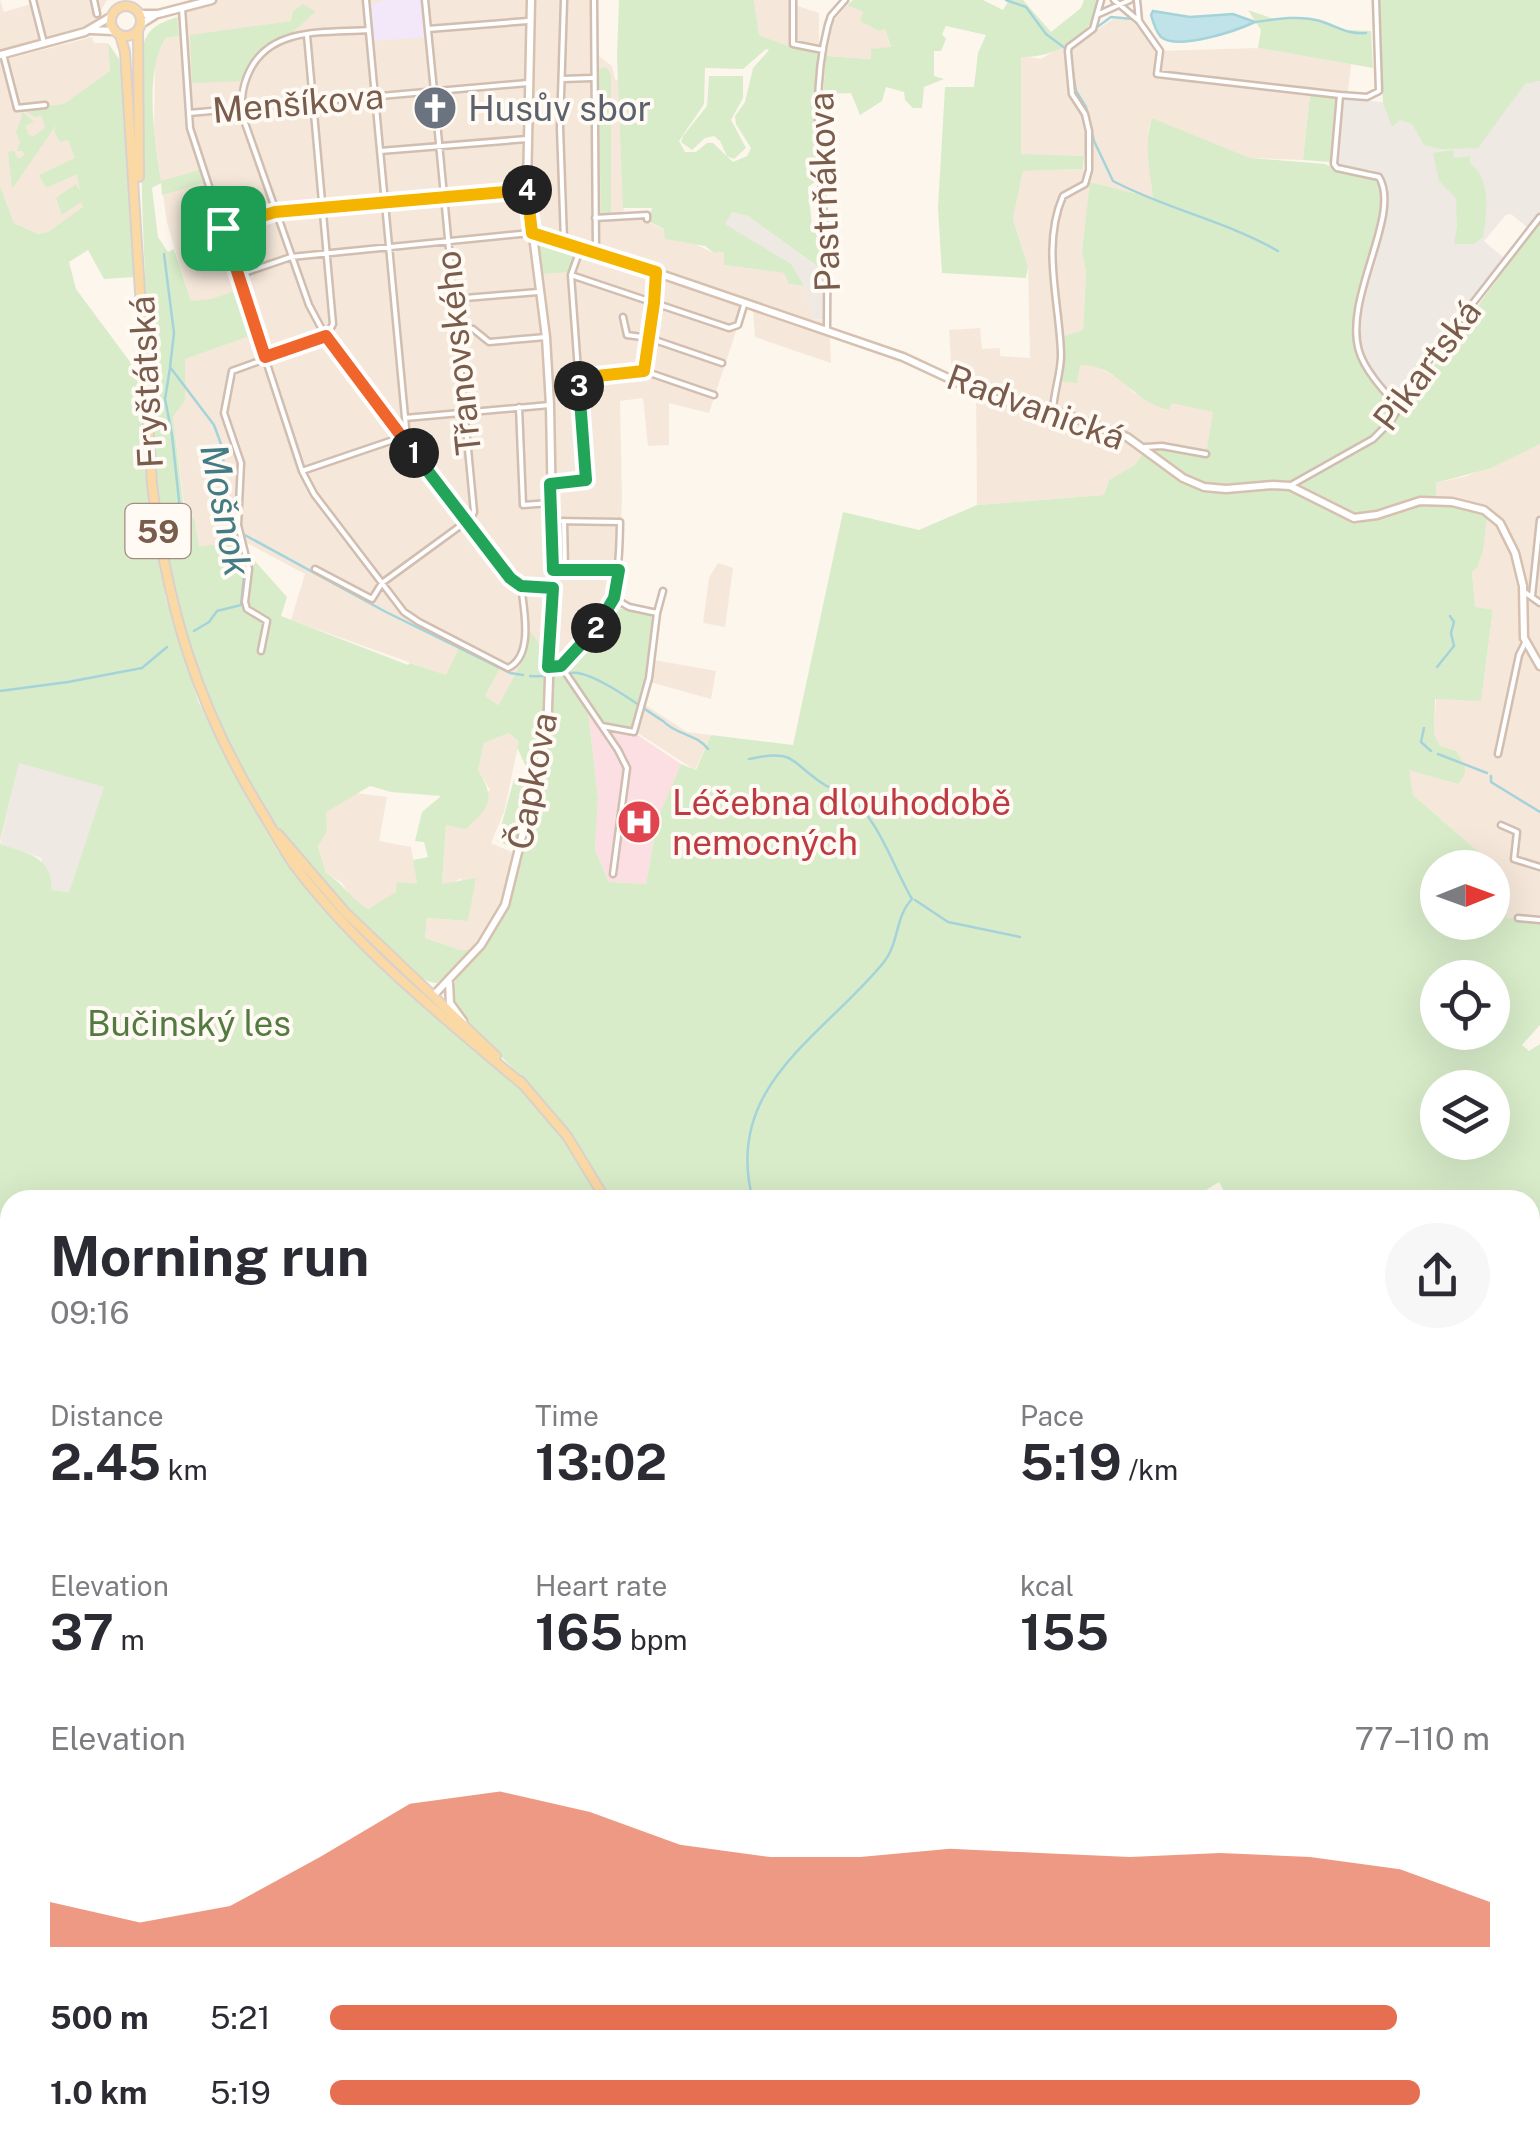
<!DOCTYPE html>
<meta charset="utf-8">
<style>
:root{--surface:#fff;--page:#f7f7f7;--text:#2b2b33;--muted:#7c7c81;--accent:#e76f51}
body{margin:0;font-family:"Public Sans",sans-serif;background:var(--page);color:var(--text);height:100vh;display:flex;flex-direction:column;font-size:38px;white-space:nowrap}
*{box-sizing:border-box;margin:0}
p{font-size:32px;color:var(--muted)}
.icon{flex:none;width:55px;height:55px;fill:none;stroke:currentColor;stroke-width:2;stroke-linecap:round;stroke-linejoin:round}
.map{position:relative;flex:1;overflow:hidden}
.panel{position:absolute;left:0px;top:1190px;width:1540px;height:962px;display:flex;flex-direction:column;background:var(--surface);border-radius:30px 30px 0 0;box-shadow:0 10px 40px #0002}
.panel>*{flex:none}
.needle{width:65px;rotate:89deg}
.fabs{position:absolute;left:1420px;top:850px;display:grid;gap:20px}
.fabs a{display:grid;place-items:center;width:90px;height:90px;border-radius:50%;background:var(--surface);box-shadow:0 10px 40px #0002;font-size:50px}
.pin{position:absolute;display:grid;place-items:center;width:85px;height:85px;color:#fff;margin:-42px;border-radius:20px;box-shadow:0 5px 15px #0006}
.km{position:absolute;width:50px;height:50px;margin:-25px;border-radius:50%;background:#222;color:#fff;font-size:28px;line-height:50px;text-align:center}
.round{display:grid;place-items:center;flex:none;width:105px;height:105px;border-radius:52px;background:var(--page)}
.headline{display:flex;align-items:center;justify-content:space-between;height:170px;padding:0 50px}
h1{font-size:55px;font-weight:700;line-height:75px}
.stats{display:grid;grid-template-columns:repeat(3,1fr);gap:15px;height:170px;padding:10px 50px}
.stats div{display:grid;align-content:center}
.stats b{font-size:50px;font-weight:700}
.stats small{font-size:28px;font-weight:400}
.stats p{font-size:28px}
.chart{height:280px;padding:20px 50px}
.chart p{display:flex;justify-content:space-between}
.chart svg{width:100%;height:180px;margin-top:10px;fill:var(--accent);opacity:.7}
ul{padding:0 50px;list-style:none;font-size:32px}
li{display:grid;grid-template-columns:160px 120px 1fr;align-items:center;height:75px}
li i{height:25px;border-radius:12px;background:var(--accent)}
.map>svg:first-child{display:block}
</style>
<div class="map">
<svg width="1540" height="2151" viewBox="0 0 1540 2151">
<rect width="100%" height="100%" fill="#fdf6ec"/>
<path fill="#f5e8da" d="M0 0 4 12 31 4 30 0H107L89 31 0 55Z
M212 0H598L595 53 612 66 615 79 619 80 624 219H642L714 253 725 252V265L785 273 789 284 804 286 813 319 829 321 831 363 755 337 753 310 744 307 709 413 669 403V445L648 446 643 398 620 401 622 498 618 594 593 637 565 668 543 666V652L526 646 521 663 500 705 453 678 291 620 305 574 245 542 199 548 186 519 173 417 185 401V358L224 345 191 301 167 223 154 132 155 59 166 38 179 36 177 17 182 8Z
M754 0H796L798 6 819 13V53L791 47 759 35Z
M847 5 863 12 865 23 879 31 885 29 891 48 872 59 826 56 833 22Z
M1113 19H1128L1139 27 1155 51 1258 48 1351 64 1348 91 1336 97 1310 95 1303 160 1249 158 1152 118 1148 129V158L1153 199 1091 182 1082 249 1086 273 1083 330 1061 337 1063 362 1058 381 1080 364 1094 365 1123 381 1134 393 1214 412 1206 455 1135 465 1109 480 1104 495 977 505 976 392 957 382 952 375 949 330 980 328 982 349 1000 348V356L1030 358 1028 265 1013 219 1023 171 1083 169 1090 179V148L1084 156 1021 155V56L1041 59 1065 45 1068 50Z
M92 37 94 43H108L110 71 75 158 83 207 48 232 38 234 14 223 0 186V61Z
M1540 444V921L1506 919 1503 873 1413 795 1408 769 1458 784 1434 734 1436 699 1481 700 1493 611 1475 608 1472 571 1477 568 1435 504 1436 483 1467 476Z
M718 563 733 568 725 627 703 623 709 578Z
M654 660 716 671 711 699 650 682Z
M644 704 687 732 711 735 695 770 636 732Z
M509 733 519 742 504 812 491 843 516 854 503 903 472 950H460L425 938 427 918 468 921 461 878 449 885 442 884 446 824 490 790 478 770 484 743Z
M356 793 387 797 379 841 411 847 417 884 367 909 353 900 342 883 326 873 318 845 327 832 325 812Z
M10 1744V1764L0 1771 10 1782V1871L0 1876V1751Z
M1530 1986H1540V2104H1530Z
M10 1997V2142L75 2143 56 2151H0V2002Z"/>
<path fill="#efe9e4" d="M1540 81V213L1528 228 1511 214 1506 215 1484 241 1504 258 1423 361 1404 395 1386 390 1361 351 1359 341 1362 295 1389 203 1380 175 1371 170 1339 167 1336 163 1342 99 1422 105Z
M732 212 748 216 827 274V320L813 319 804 286 790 264 724 224Z
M19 762 105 787 69 892 50 890 41 858 0 844Z"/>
<path fill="#f3e8fa" d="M383 0H422L425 37 374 41 371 5Z"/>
<path fill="#fbdfe3" d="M588 711 600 731 639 736 681 764 658 817 646 884 609 882 595 850 598 798Z"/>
<path fill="#d8ecc9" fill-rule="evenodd" d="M619 0H754L759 35 791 47 819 53 813 108 816 181 808 187 812 226 822 230 825 272 748 216 732 212 725 224 791 264 804 286 789 284 784 273 724 265V252L714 253 705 246 665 239 664 229 648 221 652 208H623L617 57ZM766 49 769 50 753 68 745 102 735 116 736 124 751 148 747 156 733 162 713 143H707L696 152H685L679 141 704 104 705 68 743 69Z
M853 0H983L1003 10 1009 0H1023L1051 32 1081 8 1084 0H1099C1094 37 1056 58 1021 57V154L1084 156 1083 169 1023 171 1013 219 1028 266 1026 278 942 273 938 208 945 87H974L978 53 986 35 946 26 942 34 946 39 941 51H934V76L944 79 924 87 922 108H913L905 100 904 92 886 87 882 101 860 115 851 93 823 94 826 56 871 59V49L891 47 885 29 879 31 860 21 863 12 847 5Z
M1378 0H1540V81L1525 84 1478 148 1441 149 1424 145 1412 124 1400 120 1392 127 1383 103Z
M303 4 316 12C307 18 298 29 290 34 265 47 255 53 243 81L192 83 190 35 291 21 293 11Z
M1248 10 1274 19H1317L1347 30 1371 31 1373 68 1258 48 1261 30Z
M177 17 179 36 166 38C143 72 155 141 161 181L199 170 203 183 162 195 161 183 152 188 158 237 168 252 174 249 191 301 211 299 241 289 255 334 185 359V401L173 417 185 518H194L199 547 237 541 287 597 281 616 408 665 410 663 446 675 460 646 501 666 485 696 499 705 521 663 527 630C560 649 541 747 535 779L530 776 517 747 519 742 509 733 484 743 478 770C496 800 490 807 466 829L446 825 442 884 476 878 468 921 427 918 425 938 460 950H472L437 983C412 983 359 920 341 901 315 873 288 844 268 813 148 627 152 438 143 226 141 186 142 145 142 105 142 89 144 66 141 54 146 29 154 25 177 17ZM370 786 391 792 441 796 422 812 415 841 424 842 428 857 413 860 417 884 397 882 396 892 368 909C351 899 343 883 326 873L318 846 327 832 326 812Z
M108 43 119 59 122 82 136 277 104 279 88 250 69 262 76 289 142 378 147 485 166 599 198 701 238 781 277 850 308 889 423 1007 519 1087 563 1139 600 1200H10V1328L0 1316V844C26 853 54 857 51 890L69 892 104 787 19 763 0 841V186L14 223 38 234 48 232 83 207 81 202 62 215 56 198 76 184 80 191 77 174 46 188 39 175 75 158 68 140 60 142 54 131 57 124 12 189 8 152 14 151 18 159 25 155 23 151H17L20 142 16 132 22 117 21 111 34 122 25 126 29 135 34 136 45 128 42 116 35 117 22 109 64 104 110 71Z
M603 67 608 69 611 76V213H601L598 78 595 74Z
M709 76H743V98L731 120 746 148 734 159 727 156 720 141 714 136 705 138 692 150 681 142 683 136 707 106Z
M1310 94 1336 97 1330 162 1303 160Z
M1152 118 1250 158 1325 164 1337 170 1377 178 1385 202 1357 293 1355 351 1397 416 1540 221V444L1491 468 1436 483V504L1470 508 1487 516 1483 551 1477 568 1472 572 1475 607 1493 610 1481 701 1435 699 1434 734 1440 746 1456 751C1465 765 1470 771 1458 784L1409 770 1413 795 1503 873 1506 918 1540 921V1025L1522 1045 1529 1051 1540 1044V1351L1530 1374V1200H1229L1219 1182 1190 1200H611L570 1133 550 1107 473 1027 455 1007 451 998 456 978 495 930 507 907C527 829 553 754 550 674L554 670 560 672 588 711 598 798 595 850 609 882 646 884 658 817 681 764 696 770 711 735 793 745 843 512 919 530 977 505 1104 495 1109 480 1135 465 1149 445 1206 455 1213 412 1172 403 1169 410C1130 401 1119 364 1080 365L1077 383 1057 381 1063 362 1061 337 1083 330 1086 273 1082 250 1090 182 1153 198C1150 172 1143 143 1152 118ZM1438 868H1492V922H1438ZM1438 978H1492V1032H1438ZM1438 1088H1492V1142H1438Z
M1453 150 1454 158 1470 156V163C1492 181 1487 211 1483 237L1474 244H1454L1457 226 1456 198 1439 181 1433 153Z
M546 239 577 249 569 272 541 274 537 245Z
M613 607 651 615C662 649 641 696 632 729L604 724 565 668 593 637Z
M514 779 532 786 517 849 497 841Z
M1540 1372V1558L1530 1560V1396Z
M75 2142H256L261 2151H197L194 2147 169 2151H56Z
M646 2142 656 2145 654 2151H265L259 2143Z
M999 2142 1110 2143 1112 2151H979Z"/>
<path fill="#bfe3e8" stroke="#a5d3da" stroke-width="2.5" d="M1153 11 1190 17 1233 14 1255 22C1238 30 1178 51 1161 37 1156 32 1153 22 1151 15Z"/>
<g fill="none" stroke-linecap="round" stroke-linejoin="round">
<path stroke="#a5d3da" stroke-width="2.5" d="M1006 0 1026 7 1046 34 1066 49
M1256 22C1276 19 1300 15 1320 21 1337 26 1347 35 1366 33
M1096 28 1111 17 1133 19
M1071 61 1076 91 1086 107 1094 141 1113 181C1166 209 1226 221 1278 251
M164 254 174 333 170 367 214 425 221 444 235 544 245 568 241 605 217 611 209 622 194 631
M170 368 165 399 172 435 180 510
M243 534 386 612 510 673 523 675
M1437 667 1454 646 1451 633 1454 622 1450 616
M530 676C547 678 563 671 578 673 602 677 642 708 663 721 676 735 697 734 708 749
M0 691 68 682 142 668 167 647
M1424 728 1421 742 1431 751
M1438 754 1487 773
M749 759C796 748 790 763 825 785 831 789 839 789 846 794 879 818 892 865 912 899 895 917 899 943 884 962 824 1036 722 1086 753 1200
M1491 776V782L1540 812
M915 900 948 922 1020 937
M0 1716 10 1718
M1539 2112H1540
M80 2142V2151
M1468 2142 1470 2151"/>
<defs>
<path id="street" d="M33 0 44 43
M94 0 97 14
M366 0 406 428 402 437
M425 0 434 91
M564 0 560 128 564 241
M594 0 596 252
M793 0V44L823 50
M1114 0 1139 21 1160 51 1157 74 1340 95 1334 164 1337 168 1379 177C1402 215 1343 297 1359 351 1365 371 1385 392 1399 408
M1137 0 1139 21
M182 8 190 128 302 471 314 494 404 612 419 622 508 668C534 656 524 610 521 586
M1099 14 1130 0
M428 29 528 21
M369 30C327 33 272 26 250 70 241 88 240 104 245 123L309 305 326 337 509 578 521 586 552 588
M3 54 17 108 45 105
M562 79 592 78
M1340 95 1367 97 1379 91 1376 0
M189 113 528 83
M380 151 527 139
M595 218 647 215V219
M225 227 275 211 527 189
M238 275 291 257 530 233
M571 275 729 328 738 325 745 302
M453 299 538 292
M623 317 627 335 649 338 722 363
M456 327 473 329 489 342 546 337
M827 330C827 301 828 273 826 244 822 171 809 98 828 25L831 16 845 0
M644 371 654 303 656 272
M578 378 644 371 714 395
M519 407 523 505 550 503
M1053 410C1054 391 1061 373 1061 355 1060 304 1041 246 1063 196L1085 184 1089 170V131L1085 114 1072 94 1068 51 1069 47 1093 29 1101 0
M405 418 550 405
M1145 447 1162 446 1206 454
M302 471 402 437
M551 483 586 480 571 275 581 247
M1293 484 1373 439 1390 422 1431 357 1540 217
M564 521 565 570
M315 569 372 599 382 583 471 518 474 512 437 122
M553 570H618
M1523 591 1540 603
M1532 596 1540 520
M615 599 629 607 657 613
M261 651 267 621 247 609 245 602 249 569 238 525 241 463 224 413 232 371 326 337 333 324 307 35
M561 666 618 750 627 768 613 874
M548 667 561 666C613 613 619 595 620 522L552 521
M602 726 634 732 649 678 657 613 663 591
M1498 754 1519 655 1525 643
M1501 825 1517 832 1514 859 1540 867
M1518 918 1540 920
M0 1400 10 1404
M1530 1577 1540 1581
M1530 1648 1540 1647
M1530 1812H1540
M0 1813 10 1807
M0 1850 10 1844
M0 1899 10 1913
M0 1995 10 2010
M1530 2107 1540 2060
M1531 2107 1540 2123
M259 2142 265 2151
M1199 2142 1202 2151
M1270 2142 1272 2151
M1456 2142 1461 2151
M1206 2151 1235 2142"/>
<path id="secondary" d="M139 14H158L212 0
M141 24 157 14
M91 30 114 31
M0 55 85 32 112 16
M531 233 564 241 903 357 991 398 1053 410 1127 437 1183 478 1204 487 1226 489 1273 485 1290 486 1354 518 1377 515 1420 501 1452 502 1484 510 1500 523 1515 553 1523 586 1524 638 1540 666
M449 983 450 1003 463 1021
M433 996 481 945 505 905 547 735 553 570 550 405 546 337 527 189 531 0
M0 1320 10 1333
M1530 1385 1540 1361
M0 1992 10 1987
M833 2142 843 2151
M930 2142 936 2151
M894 2151 917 2142"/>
<path id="primary" d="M111 21a15 15 0 1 1 30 0a15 15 0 1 1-30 0Z
M138 31 139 177
M120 35 125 52 152 484C167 607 197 706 262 812 274 831 283 851 298 870 361 952 443 1017 522 1084
M278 834 345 912 496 1056
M520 1081 567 1136 606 1200
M1514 2142 1515 2151"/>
</defs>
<use href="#street" stroke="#d1beb0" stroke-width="9"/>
<use href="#secondary" stroke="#d6c0b0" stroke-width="11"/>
<use href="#primary" stroke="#dad1cd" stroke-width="12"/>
<use href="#street" stroke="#fff" stroke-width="4"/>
<use href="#secondary" stroke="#fff" stroke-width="6"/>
<use href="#primary" stroke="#fbd9a5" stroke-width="8"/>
</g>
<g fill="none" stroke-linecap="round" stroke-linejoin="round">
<defs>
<path id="split-1" d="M223 228 265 357 326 336 414 453"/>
<path id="split-2" d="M414 453 510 578 521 586 553 588 548 667 561 666 596 628"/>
<path id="split-3" d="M579 386 586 480 550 484 553 570H619L614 598 596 628"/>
<path id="split-4" d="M527 190 532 233 656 272 654 303 644 371 578 378 579 386"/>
<path id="split-5" d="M223 228 275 212 527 190"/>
</defs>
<use href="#split-1" stroke="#fff" stroke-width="20"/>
<use href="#split-2" stroke="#fff" stroke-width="20"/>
<use href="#split-3" stroke="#fff" stroke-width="20"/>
<use href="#split-4" stroke="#fff" stroke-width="20"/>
<use href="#split-5" stroke="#fff" stroke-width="20"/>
<use href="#split-1" stroke="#f0652b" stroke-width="12"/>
<use href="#split-2" stroke="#22a559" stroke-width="12"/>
<use href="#split-3" stroke="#22a559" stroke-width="12"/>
<use href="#split-4" stroke="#f5b400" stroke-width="12"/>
<use href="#split-5" stroke="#f5b400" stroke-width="12"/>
</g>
<defs>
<symbol id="church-disc" viewBox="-11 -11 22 22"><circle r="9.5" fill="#6b7280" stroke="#fffaf3"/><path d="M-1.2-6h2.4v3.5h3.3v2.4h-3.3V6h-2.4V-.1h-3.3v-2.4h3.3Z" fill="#fff"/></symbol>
<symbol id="hospital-disc" viewBox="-11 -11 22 22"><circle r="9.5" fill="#e0444e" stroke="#fffaf3"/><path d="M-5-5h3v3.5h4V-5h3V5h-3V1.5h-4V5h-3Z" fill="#fff"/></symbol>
</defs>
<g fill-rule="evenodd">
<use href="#church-disc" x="410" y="83" width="50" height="50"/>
<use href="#hospital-disc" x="614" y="797" width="50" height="50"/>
</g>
<g text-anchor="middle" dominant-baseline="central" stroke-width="8" stroke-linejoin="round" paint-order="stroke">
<rect fill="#fffaf3" stroke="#a28b7f" stroke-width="2.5" x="125.5" y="504" width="65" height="54" rx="8"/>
<g font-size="32" font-weight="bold" fill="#7a5c4d">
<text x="158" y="531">59</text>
</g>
<g font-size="35" fill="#7a5c4d" stroke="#fffaf3">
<text transform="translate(298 103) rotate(-5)">Menšíkova</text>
<text transform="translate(824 192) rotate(-92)">Pastrňákova</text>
<text transform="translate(458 353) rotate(-96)">Třanovského</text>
<text transform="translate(1427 365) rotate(-53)">Pikartská</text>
<text transform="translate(146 382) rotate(-93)">Fryštátská</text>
<text transform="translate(1036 407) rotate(20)">Radvanická</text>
<text transform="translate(532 781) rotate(-79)">Čapkova</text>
</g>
<g font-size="35" fill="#5b616d" stroke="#fffaf3" text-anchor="start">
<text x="468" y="108">Husův sbor</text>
</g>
<g font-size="35" fill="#be3a42" stroke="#fffaf3" text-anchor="start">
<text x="672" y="802">Léčebna dlouhodobě<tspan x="672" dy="40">nemocných</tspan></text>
</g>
<g font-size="35" fill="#537a41" stroke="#fffaf3">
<text x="189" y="1023">Bučinský les</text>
</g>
<g font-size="38" font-style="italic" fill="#437c86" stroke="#fffaf3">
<text transform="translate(226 510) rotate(79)">Mošnok</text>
</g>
</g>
</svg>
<div class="fabs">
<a><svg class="needle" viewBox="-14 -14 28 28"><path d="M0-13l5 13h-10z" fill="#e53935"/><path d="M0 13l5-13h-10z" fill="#7c7c81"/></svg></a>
<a><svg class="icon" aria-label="locate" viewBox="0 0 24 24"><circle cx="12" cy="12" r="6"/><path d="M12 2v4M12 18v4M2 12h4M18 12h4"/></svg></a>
<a><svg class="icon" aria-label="layers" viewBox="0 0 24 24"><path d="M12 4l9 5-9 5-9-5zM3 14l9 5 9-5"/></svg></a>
</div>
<div class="pin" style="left:223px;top:228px;background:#1e9e55"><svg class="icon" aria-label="arrive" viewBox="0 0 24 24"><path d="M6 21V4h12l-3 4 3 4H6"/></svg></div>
<b class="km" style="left:414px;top:453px">1</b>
<b class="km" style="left:596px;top:628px">2</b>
<b class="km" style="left:579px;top:386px">3</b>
<b class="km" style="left:527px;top:190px">4</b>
<section class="panel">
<div class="headline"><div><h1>Morning run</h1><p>09:16</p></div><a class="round"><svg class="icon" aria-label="share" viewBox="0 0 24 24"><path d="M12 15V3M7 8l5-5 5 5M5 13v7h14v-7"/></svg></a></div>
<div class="stats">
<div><p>Distance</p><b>2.45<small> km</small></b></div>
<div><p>Time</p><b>13:02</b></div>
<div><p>Pace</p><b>5:19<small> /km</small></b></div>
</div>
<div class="stats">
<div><p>Elevation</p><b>37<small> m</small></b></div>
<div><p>Heart rate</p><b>165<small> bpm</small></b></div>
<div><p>kcal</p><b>155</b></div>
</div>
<div class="chart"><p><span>Elevation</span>77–110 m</p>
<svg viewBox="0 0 160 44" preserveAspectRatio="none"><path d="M0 44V33L10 38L20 34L30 22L40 9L50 6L60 11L70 19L80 22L90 22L100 20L110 21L120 22L130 21L140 22L150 25L160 33V44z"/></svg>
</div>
<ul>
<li><b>500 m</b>5:21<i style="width:92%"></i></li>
<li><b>1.0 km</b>5:19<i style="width:94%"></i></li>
</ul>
</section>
</div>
